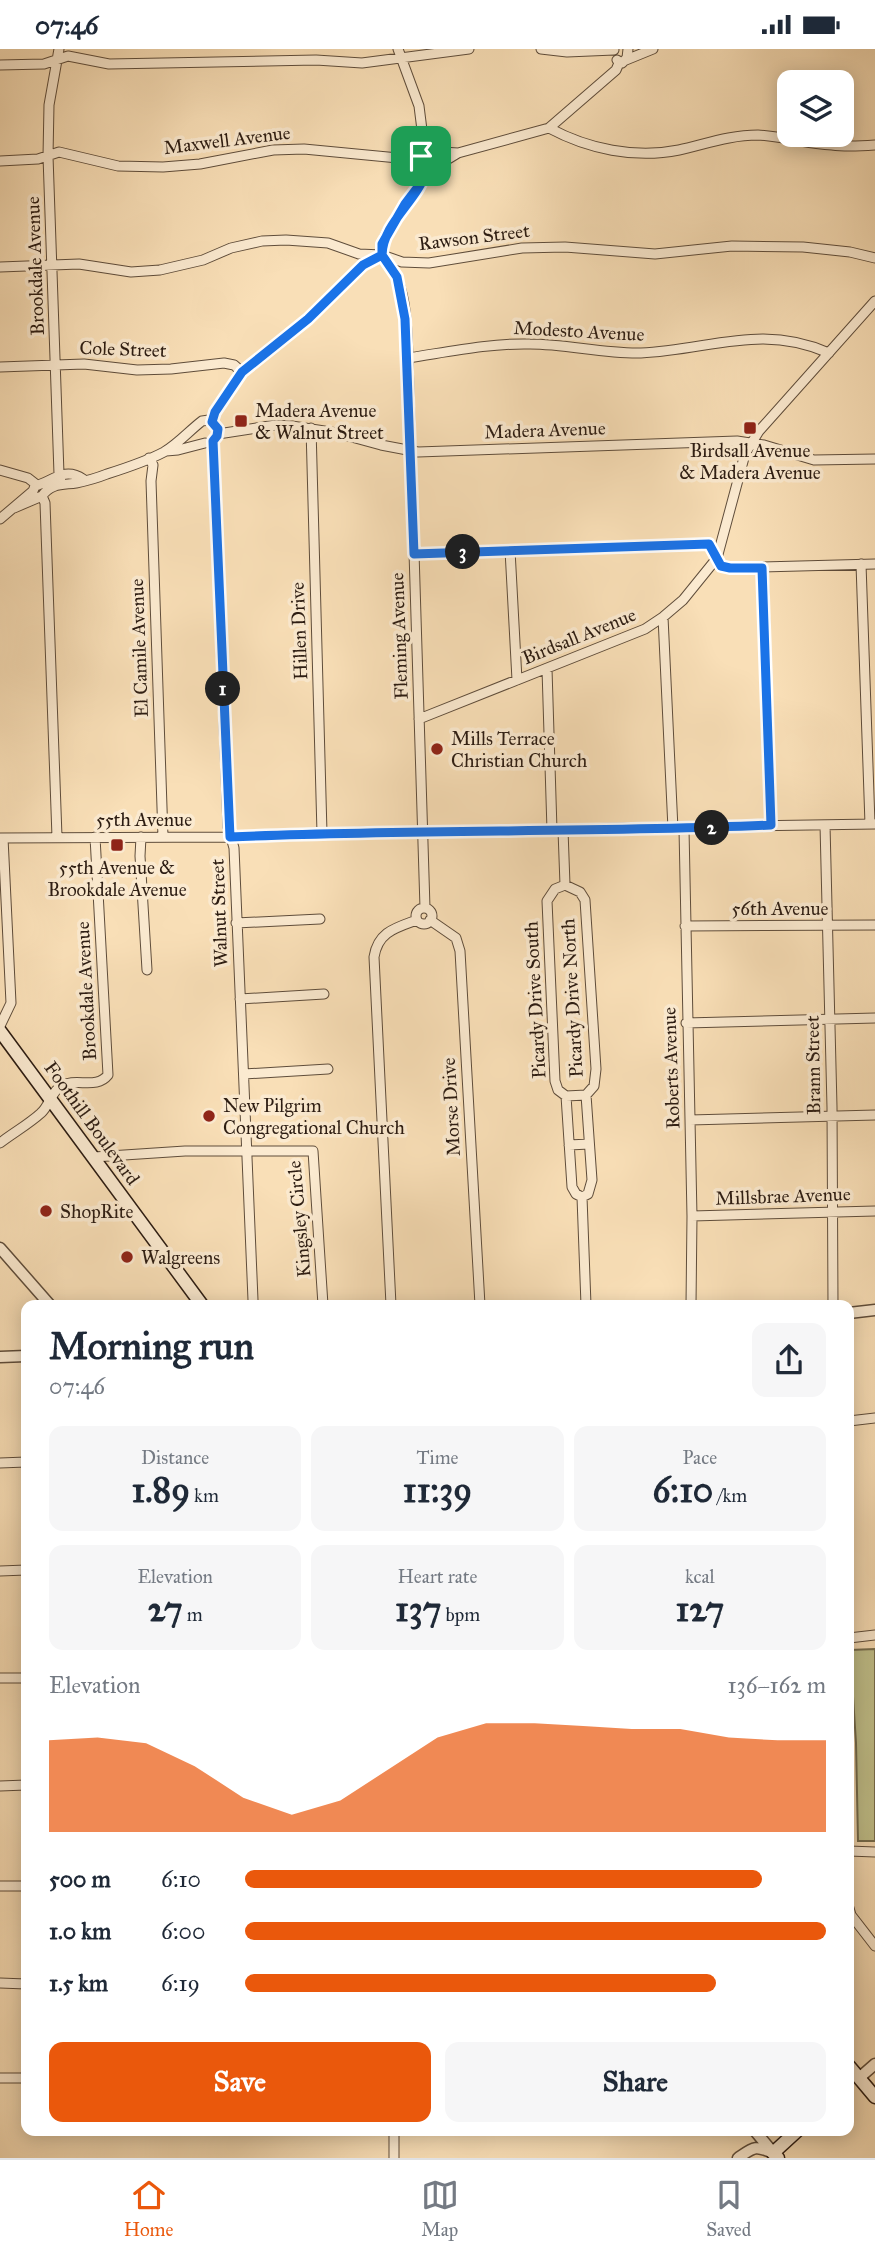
<!DOCTYPE html>
<meta charset="utf-8">
<style>
:root{--surface:#fff;--page:#f6f6f7;--text:#1f2937;--muted:#747a83;--line:#e0e1e3;--accent:#ea580c}
body{margin:0;font-family:"IM FELL Great Primer",serif;background:var(--page);color:var(--text);height:100vh;display:flex;flex-direction:column;font-size:26px;white-space:nowrap}
*{box-sizing:border-box;margin:0}
p{font-size:23px;color:var(--muted)}
.icon{flex:none;width:38px;height:38px;fill:none;stroke:currentColor;stroke-width:2;stroke-linecap:round;stroke-linejoin:round}
.map{position:relative;flex:1;overflow:hidden}
.panel{position:absolute;left:21px;top:1251px;width:833px;height:836px;display:flex;flex-direction:column;background:var(--surface);border-radius:14px;box-shadow:0 4px 18px #0003}
.panel>*{flex:none}
.controls{position:absolute;left:777px;top:21px;display:grid;gap:14px}
.controls a{display:grid;place-items:center;width:77px;height:77px;border-radius:14px;background:var(--surface);box-shadow:0 4px 18px #0003;font-size:35px}
.pin{position:absolute;display:grid;place-items:center;width:60px;height:60px;color:#fff;margin:-30px;border-radius:14px;box-shadow:0 4px 10px #0006}
.km{position:absolute;width:35px;height:35px;margin:-18px;border-radius:50%;background:#222;color:#fff;font-size:19px;line-height:35px;text-align:center}
.round{display:grid;place-items:center;flex:none;width:74px;height:74px;border-radius:14px;background:var(--page)}
.head{display:flex;align-items:center;justify-content:space-between;height:119px;padding:0 28px}
h1{font-size:38px;font-weight:800;line-height:52px}
.stats{display:grid;grid-template-columns:repeat(3,1fr);gap:10px;height:119px;padding:7px 28px}
.stats div{display:grid;align-content:center;border-radius:14px;background:var(--page);text-align:center}
.stats b{font-size:35px;font-weight:800}
.stats small{font-size:19px;font-weight:400}
.stats p{font-size:19px}
.chart{height:196px;padding:14px 28px}
.chart p{display:flex;justify-content:space-between}
.chart svg{width:100%;height:126px;margin-top:7px;fill:var(--accent);opacity:.7}
.action{display:flex;gap:14px;margin-top:auto;padding:14px 28px}
.action a{flex:1;height:80px;border-radius:14px;background:var(--accent);color:#fff;font-size:28px;font-weight:800;line-height:80px;text-align:center}
.action a+a{background:var(--page);color:var(--text)}
ul{padding:0 28px;list-style:none;font-size:23px}
li{display:grid;grid-template-columns:112px 84px 1fr;align-items:center;height:52px}
li i{height:18px;border-radius:9px;background:var(--accent)}
.status{display:flex;justify-content:space-between;align-items:center;height:49px;padding:0 35px;background:var(--surface);direction:ltr}
.status svg{height:19px;fill:currentColor}
.menu{display:flex;justify-content:space-around;align-items:center;height:98px;border-top:2px solid var(--line);background:var(--surface);font-size:19px;color:var(--muted)}
.menu a{display:grid;justify-items:center;gap:4px}
.menu .current{color:var(--accent)}
.map>svg:first-child{display:block}
</style>
<div class="status"><b>07:46</b><svg viewBox="0 0 49 12"><path d="M0 12V9h3v3zM5 12V6h3v6zM10 12V3h3v9zM15 12V0h3v12zM26 1h20v11H26zM47 4h2v5h-2z"/></svg></div>
<div class="map">
<svg width="875" height="2109" viewBox="0 0 875 2109">
<rect width="100%" height="100%" fill="#f9dfb7"/>
<filter id="stains"><feTurbulence type="fractalNoise" baseFrequency=".00286" numOctaves="4"/><feColorMatrix values="0 0 0 0 .2 0 0 0 0 .09 0 0 0 0 .02 0 0 0 .5 -.17"/></filter>
<radialGradient id="worn" r=".72"><stop offset=".6" stop-color="#630" stop-opacity="0"/><stop offset="1" stop-color="#630" stop-opacity=".3"/></radialGradient>
<path fill="#c1c18c" stroke="#766e4f" stroke-width="2" d="M875 1600V1792H858L856 1694 850 1601Z"/>
<g fill="none" stroke-linecap="round" stroke-linejoin="round">
<defs>
<path id="minor" d="M59 0 49 56 48 107 59 425 61 434
M398 0 419 57 425 105
M541 0 567 3 614 1
M617 11 622 14 627 9 628 0
M626 11 653 0
M0 16 44 15 68 7 109 15 316 11 362 14 469 0
M549 79C588 100 635 110 679 101 706 95 730 86 758 86 783 87 807 95 832 96 846 98 861 97 875 96
M418 113a9 9 0 1 1 18 0a9 9 0 1 1-18 0Z
M429 105 442 103 458 104 549 79 616 21 619 14
M0 112 38 110 59 103 118 117 163 118 200 115 273 101 304 100 419 111
M435 118 458 104
M0 218 79 215 131 223 160 221 203 211 231 199 262 192 286 191 328 194 359 205 382 206 402 213 429 214 522 199 565 198 655 205 732 197 803 198 850 203 875 209
M408 309C448 303 490 294 530 295 567 295 604 305 641 304 710 301 761 274 829 304
M0 318 84 315 137 321 171 320 224 314 234 316 242 323
M212 373 215 363 242 323 308 270 363 216 380 207
M311 379 322 784
M218 385 276 376 292 377 337 384 381 396 418 403 737 392 764 396 814 411 875 410
M213 392 228 778 234 799 253 1251
M166 402 178 401 205 394
M149 409 153 416 151 432 163 788
M0 421 28 429 37 436
M42 447 45 454 57 788
M14 459 42 447C51 434 63 436 76 434 86 432 97 429 107 425 126 419 147 412 164 403 178 395 190 381 202 372L209 371 215 376 218 385
M0 470 33 442 35 437C52 433 64 417 83 430
M510 501 517 631
M414 505 709 495 721 517 730 519 875 515
M861 515 870 775
M763 518 771 776
M663 568 673 780
M547 620 552 781
M419 670 645 580 663 568 683 551 717 509 745 405 759 382 875 252
M825 776 832 1058 833 1256
M684 780 692 1167 691 1256
M563 781 565 836
M141 788 140 807 147 921
M0 789 230 788 322 784 875 775
M565 836 555 840 547 852 555 1032 558 1041 566 1047 572 1138 576 1145 582 1148
M565 836 580 843 585 851 596 1020 594 1037 586 1046 592 1131 588 1145 582 1148
M416 867a8 8 0 1 1 16 0a8 8 0 1 1-16 0Z
M425 859 408 309C407 283 407 253 397 229 392 217 378 209 382 195 389 171 419 145 427 122
M430 871 456 889 460 902 480 1256
M236 874 320 870
M685 877 875 876
M240 950 324 945
M686 974 875 969
M0 977 11 954 3 789
M244 1025 328 1020
M566 1047 586 1046
M690 1071 875 1066
M0 1094C13 1084 29 1075 41 1064 49 1057 52 1042 61 1037 76 1028 96 1041 108 1026L95 788
M569 1096 589 1095
M94 1108 185 1102H313L323 1256
M582 1148 586 1256
M692 1167 875 1162
M391 1256 374 908C378 883 395 879 417 871
M849 1372 875 1369
M0 1414 26 1413
M0 1522 26 1521
M849 1589 875 1586
M0 1629H26
M0 1737 26 1736
M849 1802 875 1803
M0 1837H26
M849 1859 851 1866 875 1897
M0 1934 26 1935
M0 2029H26
M394 2109V2082"/>
<path id="tertiary" d="M0 1199 50 1256
M849 1264 875 1261
M0 1308 26 1307
M859 2029 875 2015
M755 2082 770 2100
M738 2109C754 2098 755 2096 773 2104"/>
<path id="secondary" d="M0 982 202 1256
M849 2017 875 2048
M778 2109 773 2104 797 2082"/>
</defs>
<use href="#minor" stroke="#5f4d3b" stroke-width="11"/>
<use href="#tertiary" stroke="#5f4d3b" stroke-width="13"/>
<use href="#secondary" stroke="#2c1c12" stroke-width="15"/>
<use href="#minor" stroke="#fbead0" stroke-width="9"/>
<use href="#tertiary" stroke="#fbead0" stroke-width="10"/>
<use href="#secondary" stroke="#fbead0" stroke-width="12"/>
</g>
<g fill="none" stroke-linecap="round" stroke-linejoin="round">
<defs>
<path id="route" d="M421 107 419 115 426 122C418 152 383 173 382 206L363 216 308 270 242 323 215 363 212 373 218 380 217 387 213 392 230 788C410 780 591 784 771 776L762 519H730L721 517 709 495 414 505 405 270 397 228 382 206V195L405 155 424 130 426 122 431 121 436 112 431 105 421 107"/>
</defs>
<use href="#route" stroke="#fff" stroke-width="14"/>
<use href="#route" stroke="#1a73e8" stroke-width="9"/>
</g>
<g fill="#8f2418" stroke="#fbead0" stroke-width="2.5">
<rect x="234" y="365" width="14" height="14" rx="3.5"/>
<rect x="743" y="372" width="14" height="14" rx="3.5"/>
<circle cx="437" cy="700" r="7"/>
<rect x="110" y="789" width="14" height="14" rx="3.5"/>
<circle cx="209" cy="1067" r="7"/>
<circle cx="46" cy="1162" r="7"/>
<circle cx="127" cy="1208" r="7"/>
</g>
<g text-anchor="middle" dominant-baseline="central" stroke-width="7" stroke-linejoin="round" paint-order="stroke">
<g font-size="19" fill="#2c1c12" stroke="#fbead0">
<text transform="translate(227 91) rotate(-7)">Maxwell Avenue</text>
<text transform="translate(474 188) rotate(-7)">Rawson Street</text>
<text transform="translate(35 217) rotate(-92)">Brookdale Avenue</text>
<text transform="translate(579 282) rotate(3)">Modesto Avenue</text>
<text transform="translate(123 300) rotate(2)">Cole Street</text>
<text transform="translate(545 381) rotate(-2)">Madera Avenue</text>
<text transform="translate(299 582) rotate(-92)">Hillen Drive</text>
<text transform="translate(399 587) rotate(-92)">Fleming Avenue</text>
<text transform="translate(579 587) rotate(-22)">Birdsall Avenue</text>
<text transform="translate(139 599) rotate(-92)">El Camile Avenue</text>
<text x="144" y="770">55th Avenue</text>
<text x="780" y="859">56th Avenue</text>
<text transform="translate(219 864) rotate(-92)">Walnut Street</text>
<text transform="translate(86 942) rotate(-93)">Brookdale Avenue</text>
<text transform="translate(572 949) rotate(-93)">Picardy Drive North</text>
<text transform="translate(535 951) rotate(-93)">Picardy Drive South</text>
<text transform="translate(813 1016) rotate(-91)">Brann Street</text>
<text transform="translate(671 1019) rotate(-92)">Roberts Avenue</text>
<text transform="translate(451 1058) rotate(-93)">Morse Drive</text>
<text transform="translate(92 1074) rotate(54)">Foothill Boulevard</text>
<text transform="translate(783 1147) rotate(-2)">Millsbrae Avenue</text>
<text transform="translate(299 1170) rotate(-95)">Kingsley Circle</text>
</g>
<g font-size="19" fill="#2c1c12" stroke="#fbead0" text-anchor="start">
<text x="255" y="361">Madera Avenue<tspan x="255" dy="22">&amp; Walnut Street</tspan></text>
<text x="750" y="401" text-anchor="middle">Birdsall Avenue<tspan x="750" dy="22">&amp; Madera Avenue</tspan></text>
<text x="451" y="689">Mills Terrace<tspan x="451" dy="22">Christian Church</tspan></text>
<text x="117" y="818" text-anchor="middle">55th Avenue &amp;<tspan x="117" dy="22">Brookdale Avenue</tspan></text>
<text x="223" y="1056">New Pilgrim<tspan x="223" dy="22">Congregational Church</tspan></text>
<text x="60" y="1162">ShopRite</text>
<text x="141" y="1208">Walgreens</text>
</g>
</g>
<rect width="100%" height="100%" filter="url(#stains)"/>
<rect width="100%" height="100%" fill="url(#worn)"/>
</svg>
<div class="controls">
<a><svg class="icon" aria-label="layers" viewBox="0 0 24 24"><path d="M12 4l9 5-9 5-9-5zM3 14l9 5 9-5"/></svg></a>
</div>
<div class="pin" style="left:421px;top:107px;background:#1e9e55"><svg class="icon" aria-label="arrive" viewBox="0 0 24 24"><path d="M6 21V4h12l-3 4 3 4H6"/></svg></div>
<b class="km" style="left:223px;top:640px">1</b>
<b class="km" style="left:712px;top:779px">2</b>
<b class="km" style="left:463px;top:503px">3</b>
<section class="panel">
<div class="head"><div><h1>Morning run</h1><p>07:46</p></div><a class="round"><svg class="icon" aria-label="share" viewBox="0 0 24 24"><path d="M12 15V3M7 8l5-5 5 5M5 13v7h14v-7"/></svg></a></div>
<div class="stats">
<div><p>Distance</p><b>1.89<small> km</small></b></div>
<div><p>Time</p><b>11:39</b></div>
<div><p>Pace</p><b>6:10<small> /km</small></b></div>
</div>
<div class="stats">
<div><p>Elevation</p><b>27<small> m</small></b></div>
<div><p>Heart rate</p><b>137<small> bpm</small></b></div>
<div><p>kcal</p><b>127</b></div>
</div>
<div class="chart"><p><span>Elevation</span>136–162 m</p>
<svg viewBox="0 0 160 44" preserveAspectRatio="none"><path d="M0 44V12L10 11L20 13L30 21L40 32L50 38L60 33L70 22L80 11L90 6L100 6L110 7L120 8L130 8L140 11L150 12L160 12V44z"/></svg>
</div>
<ul>
<li><b>500 m</b>6:10<i style="width:89%"></i></li>
<li><b>1.0 km</b>6:00<i style="width:100%"></i></li>
<li><b>1.5 km</b>6:19<i style="width:81%"></i></li>
</ul>
<div class="action"><a>Save</a><a>Share</a></div>
</section>
</div>
<nav class="menu">
<a class="current"><svg class="icon" aria-label="home" viewBox="0 0 24 24"><path d="M3 11l9-7 9 7M6 9v11h12V9"/></svg>Home</a>
<a><svg class="icon" aria-label="map" viewBox="0 0 24 24"><path d="M3 6l6-2 6 2 6-2v14l-6 2-6-2-6 2zM9 4v14M15 6v14"/></svg>Map</a>
<a><svg class="icon" aria-label="saved" viewBox="0 0 24 24"><path d="M7 4h10v16l-5-4-5 4z"/></svg>Saved</a>
</nav>
